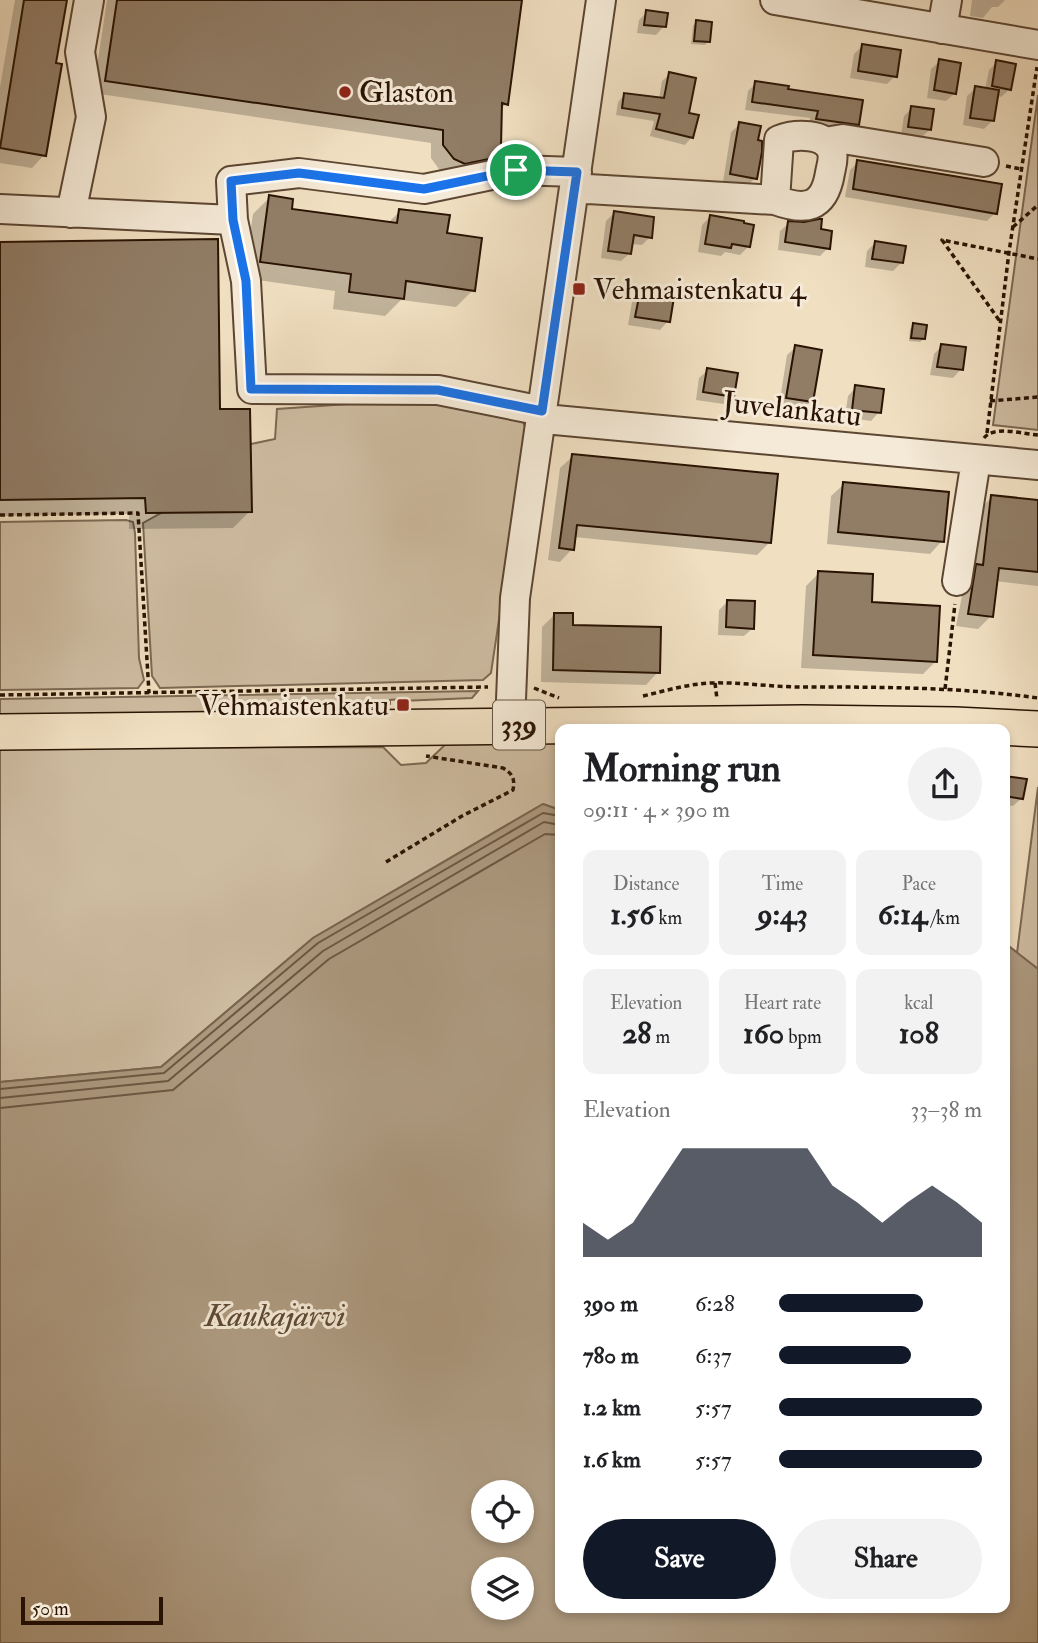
<!DOCTYPE html>
<meta charset="utf-8">
<style>
:root{--surface:#fff;--page:#f2f2f2;--text:#202124;--muted:#757577;--accent:#111827}
body{margin:0;font-family:"IM FELL Double Pica",serif;background:var(--page);color:var(--text);height:100vh;display:flex;flex-direction:column;font-size:26px;white-space:nowrap}
*{box-sizing:border-box;margin:0}
p{font-size:23px;color:var(--muted)}
.icon{flex:none;width:38px;height:38px;fill:none;stroke:currentColor;stroke-width:2;stroke-linecap:round;stroke-linejoin:round}
.map{position:relative;flex:1;overflow:hidden}
.panel{position:absolute;left:555px;top:724px;width:455px;height:889px;display:flex;flex-direction:column;background:var(--surface);border-radius:14px;box-shadow:0 4px 10px #0003}
.panel>*{flex:none}
.tools{position:absolute;left:471px;top:1480px;display:grid;gap:14px}
.tools a{display:grid;place-items:center;width:63px;height:63px;border-radius:50%;background:var(--surface);box-shadow:0 4px 10px #0003;font-size:35px}
.scale{position:absolute;left:21px;bottom:18px;width:142px;box-sizing:border-box;padding-left:7px;border:4px solid #2a1303;border-top:0;font-size:19px;line-height:24px;white-space:nowrap;color:#2a1303;-webkit-text-stroke:5px #f5ead7;paint-order:stroke}
.pin{position:absolute;display:grid;place-items:center;width:60px;height:60px;color:#fff;margin:-30px;border:4px solid #fff;border-radius:50%;box-shadow:0 2px 7px #0007}
.round{display:grid;place-items:center;flex:none;width:74px;height:74px;border-radius:37px;background:var(--page)}
.head{display:flex;align-items:center;justify-content:space-between;height:119px;padding:0 28px}
h1{font-size:38px;font-weight:700;line-height:52px}
.figures{display:grid;grid-template-columns:repeat(3,1fr);gap:10px;height:119px;padding:7px 28px}
.figures div{display:grid;align-content:center;border-radius:14px;background:var(--page);text-align:center}
.figures b{font-size:30px;font-weight:700}
.figures small{font-size:19px;font-weight:400}
.figures p{font-size:19px}
.chart{height:196px;padding:14px 28px}
.chart p{display:flex;justify-content:space-between}
.chart svg{width:100%;height:126px;margin-top:7px;fill:var(--accent);opacity:.7}
.primary-button{display:flex;gap:14px;margin-top:auto;padding:14px 28px}
.primary-button a{flex:1;height:80px;border-radius:42px;background:var(--accent);color:#fff;font-size:28px;font-weight:700;line-height:80px;text-align:center}
.primary-button a+a{background:var(--page);color:var(--text)}
ul{padding:0 28px;list-style:none;font-size:23px}
li{display:grid;grid-template-columns:112px 84px 1fr;align-items:center;height:52px}
li i{height:18px;border-radius:9px;background:var(--accent)}
.map>svg:first-child{display:block}
</style>
<div class="map">
<svg width="1038" height="1643" viewBox="0 0 1038 1643">
<rect width="100%" height="100%" fill="#f0dfc1"/>
<filter id="stains"><feTurbulence type="fractalNoise" baseFrequency=".00286" numOctaves="4"/><feColorMatrix values="0 0 0 0 .2 0 0 0 0 .09 0 0 0 0 .02 0 0 0 .5 -.17"/></filter>
<radialGradient id="worn" r=".72"><stop offset=".6" stop-color="#630" stop-opacity="0"/><stop offset="1" stop-color="#630" stop-opacity=".3"/></radialGradient>
<path fill="#cebca1" stroke="#7c6852" stroke-width="2" d="M1038 95V430L993 425Z
M420 399 523 421 527 433 491 673 483 680 160 688 152 676 143 523 161 513 251 444 275 439 277 409Z
M126 520 133 522 135 533 139 658 144 680 138 688 0 690V522Z
M478 691 472 698 401 701V699L390 700V704L345 713 0 719V699Z
M560 736V810L543 804 313 938 161 1067 0 1082V748L383 747 401 765 426 763 450 740Z
M1038 787V969L1017 953Z"/>
<path fill="#ad9a80" stroke="#79644e" stroke-width="2" fill-rule="evenodd" d="M543 804 560 810V1608H1004L1005 943 1038 969V1643H0V1082L161 1067 313 938ZM483 1493H522V1531H483ZM483 1570H522V1608H483Z"/>
<path fill="#0003" d="M15 0H64L54 64 44 155 32 168 0 163V87Z
M107 0H521L506 104 500 110 499 145 474 171 441 172 431 158V143L93 93Z
M972 0H1005L998 7H992L983 18 970 16Z
M647 12 664 26 656 35 637 33 639 20Z
M696 22 708 42 705 45 691 44 693 26Z
M862 46 895 76 887 84 850 78 854 54Z
M940 61 955 93 946 101 927 98 931 69Z
M997 62 1010 89 1001 97 996 96 992 121 984 129 963 125 967 96 976 88 985 90 989 70Z
M670 74 687 114 692 137 685 145 650 136 654 121 616 115 618 102 625 94 659 99 662 81Z
M756 83 785 90 858 124 849 132 809 127 810 118 745 110 748 91Z
M912 108 929 130 921 138 901 135 904 116Z
M740 124 755 178 747 186 723 182 731 132Z
M858 162 995 213 987 221 845 197 850 170Z
M270 197 290 211 387 224 400 211 445 234 473 290 456 307 401 300 385 316 333 309 335 291 244 278 253 214Z
M614 213 650 237 642 245 631 244 630 253 621 261 601 258 606 221Z
M710 217 748 247 740 255 725 252 721 256 698 252 702 225Z
M789 223 828 248 820 256 778 250 780 231Z
M875 243 901 263 893 271 865 267 867 251Z
M0 244 219 411 250 511 233 528 129 529V514L0 516Z
M640 294 668 321 660 330 628 325 632 302Z
M914 325 924 339 920 342 909 341 910 329Z
M942 346 961 369 953 378 930 375 934 354Z
M796 347 811 401 803 409 779 406 787 355Z
M708 370 733 396 724 404 696 400 699 378Z
M856 387 879 412 871 421 845 417 848 396Z
M573 456 770 542 757 555 574 537 572 549 560 562 548 560 560 468Z
M844 484 942 541 930 554 827 544 831 496Z
M992 497 1038 502V586L995 581 991 616 978 629 956 626 979 510Z
M819 573 870 604 935 662 923 674 801 668 806 586Z
M728 601 753 628 744 636 718 635 719 610Z
M555 614 571 627 658 672 646 685 541 682 542 627Z
M1004 778 1022 798 1013 806 1004 805Z"/>
<g fill="none" stroke-linecap="round" stroke-linejoin="round">
<path stroke="#6c5642" stroke-width="2" d="M0 1089 164 1073 318 943 543 813 560 816
M0 1098 168 1081 323 951 544 822 560 825
M0 1108 173 1090 329 959 545 834 560 835"/>
</g>
<path fill="#917d66" stroke="#2a1303" stroke-width="2" d="M24 0H67L56 63 62 64 46 156 0 148Z
M117 0H522L508 105 502 103 501 146 489 159 465 164 454 159 443 145V130L105 81Z
M646 10 668 13 666 27 644 25Z
M696 20 712 22 710 42 694 41Z
M862 44 901 50 897 77 858 71Z
M939 59 961 63 956 94 934 90Z
M996 60 1016 64 1011 90 992 86Z
M669 72 696 78 689 113 699 115 693 138 656 129 660 114 622 108 624 93 664 98Z
M755 81 789 86 788 89 863 100 859 125 816 119 818 111 752 102Z
M975 86 999 90 994 121 970 118Z
M911 106 934 109 931 130 908 127Z
M739 122 761 126 758 140 762 141V152L757 179 730 174Z
M857 160 1002 184 997 214 853 189Z
M269 195 293 199 292 209 397 223 399 209 450 215 447 233 482 238 475 291 406 281 404 299 349 292 351 274 260 262Z
M614 211 654 217 652 238 634 235 631 254 608 251Z
M710 215 744 221V223L754 225 750 247 732 244 731 248 705 244Z
M819 219H822L821 229 832 231 830 249 785 242 788 221 804 222Z
M218 239 220 409H250L252 512 146 513 145 498 0 500V242Z
M875 241 906 246 903 263 872 259Z
M640 292 674 297 670 322 635 317Z
M913 323 927 325 925 339 911 338Z
M941 344 966 347 963 370 937 367Z
M795 345 822 350 813 402 786 398Z
M707 368 738 373 734 397 703 392Z
M855 385 884 389 881 413 852 410Z
M572 454 778 474 771 543 577 525 574 550 559 548Z
M843 482 949 492 944 542 838 532Z
M991 495 1038 500V572L999 568 993 617 968 614 976 564 983 565Z
M818 571 873 574 872 602 940 606 937 662 813 655Z
M727 600 755 601 754 629 726 627Z
M554 613H573V625L661 627 660 673 553 670Z
M1004 776 1027 779 1023 799 1004 796Z"/>
<g fill="none" stroke-linecap="round" stroke-linejoin="round">
<defs>
<path id="minor" d="M775 0 1038 45
M942 29 947 0
M825 142 843 139 984 162
M574 190 588 189 775 200C805 211 824 209 830 173 831 167 834 159 832 152 827 132 794 134 779 140L775 200
M0 209 233 220 246 281 252 389 438 390 542 411
M71 213 91 117 80 52 89 0
M233 220 231 181 299 173 424 189 516 170 577 172
M540 420H555L1038 465
M957 581 976 460
M510 725 515 598 601 0"/>
<path id="major" d="M0 732 803 723 955 725 1038 729"/>
</defs>
<use href="#minor" stroke="#5c4632" stroke-width="32"/>
<use href="#major" stroke="#2a1303" stroke-width="38"/>
<path stroke="#2a1303" stroke-width="3.5" stroke-dasharray="5 3.5" stroke-linecap="butt" d="M1006 166 1021 169
M1013 227 1038 205
M999 320 942 240 1038 259
M990 401 1038 397
M987 433 1009 252 1037 67
M984 438C994 425 1023 434 1038 435
M0 515 138 513 149 693
M715 683 717 699
M534 688 559 698
M945 689 955 604
M0 695 488 687
M643 696C665 691 687 684 711 683 741 682 772 687 802 687 881 687 960 687 1038 698
M386 862 462 816 513 790C515 779 513 774 503 768L426 756"/>
<use href="#minor" stroke="#f5ead7" stroke-width="28"/>
<use href="#major" stroke="#f0dfc1" stroke-width="35"/>
</g>
<g fill="none" stroke-linecap="round" stroke-linejoin="round">
<defs>
<path id="route" d="M516 170 577 172 542 411 438 390 251 389 246 281 233 220 231 181 299 173 424 189Z"/>
</defs>
<use href="#route" stroke="#fff" stroke-width="14"/>
<use href="#route" stroke="#1a73e8" stroke-width="9"/>
</g>
<g fill="#8f2418" stroke="#f5ead7" stroke-width="2.5">
<circle cx="345" cy="92" r="7"/>
<rect x="572" y="282" width="14" height="14" rx="3.5"/>
<rect x="396" y="698" width="14" height="14" rx="3.5"/>
</g>
<g text-anchor="middle" dominant-baseline="central" stroke-width="6" stroke-linejoin="round" paint-order="stroke">
<rect fill="#f5ead7" stroke="#675443" stroke-width="2" x="493" y="700.5" width="52" height="49" rx="5"/>
<g font-size="28" font-weight="bold" fill="#2a1303">
<text x="519" y="725">339</text>
</g>
<g font-size="30" fill="#2a1303" stroke="#f5ead7" text-anchor="start">
<text x="359" y="92">Glaston</text>
<text x="593" y="289">Vehmaistenkatu 4</text>
<text x="389" y="705" text-anchor="end">Vehmaistenkatu</text>
</g>
<g font-size="30" fill="#2a1303" stroke="#f5ead7">
<text transform="translate(792 409) rotate(6)">Juvelankatu</text>
</g>
<g font-size="32" font-style="italic" fill="#5e4935" stroke="#f5ead7">
<text x="275" y="1316">Kaukajärvi</text>
</g>
</g>
<rect width="100%" height="100%" filter="url(#stains)"/>
<rect width="100%" height="100%" fill="url(#worn)"/>
</svg>
<div class="tools">
<a><svg class="icon" aria-label="locate" viewBox="0 0 24 24"><circle cx="12" cy="12" r="6"/><path d="M12 2v4M12 18v4M2 12h4M18 12h4"/></svg></a>
<a><svg class="icon" aria-label="layers" viewBox="0 0 24 24"><path d="M12 4l9 5-9 5-9-5zM3 14l9 5 9-5"/></svg></a>
</div>
<div class="scale">50 m</div>
<div class="pin" style="left:516px;top:170px;background:#1e9e55"><svg class="icon" aria-label="arrive" viewBox="0 0 24 24"><path d="M6 21V4h12l-3 4 3 4H6"/></svg></div>
<section class="panel">
<div class="head"><div><h1>Morning run</h1><p>09:11 · 4 × 390 m</p></div><a class="round"><svg class="icon" aria-label="share" viewBox="0 0 24 24"><path d="M12 15V3M7 8l5-5 5 5M5 13v7h14v-7"/></svg></a></div>
<div class="figures">
<div><p>Distance</p><b>1.56<small> km</small></b></div>
<div><p>Time</p><b>9:43</b></div>
<div><p>Pace</p><b>6:14<small> /km</small></b></div>
</div>
<div class="figures">
<div><p>Elevation</p><b>28<small> m</small></b></div>
<div><p>Heart rate</p><b>160<small> bpm</small></b></div>
<div><p>kcal</p><b>108</b></div>
</div>
<div class="chart"><p><span>Elevation</span>33–38 m</p>
<svg viewBox="0 0 160 44" preserveAspectRatio="none"><path d="M0 44V32L10 38L20 32L30 19L40 6L50 6L60 6L70 6L80 6L90 6L100 19L110 25L120 32L130 25L140 19L150 25L160 32V44z"/></svg>
</div>
<ul>
<li><b>390 m</b>6:28<i style="width:71%"></i></li>
<li><b>780 m</b>6:37<i style="width:65%"></i></li>
<li><b>1.2 km</b>5:57<i style="width:100%"></i></li>
<li><b>1.6 km</b>5:57<i style="width:100%"></i></li>
</ul>
<div class="primary-button"><a>Save</a><a>Share</a></div>
</section>
</div>
